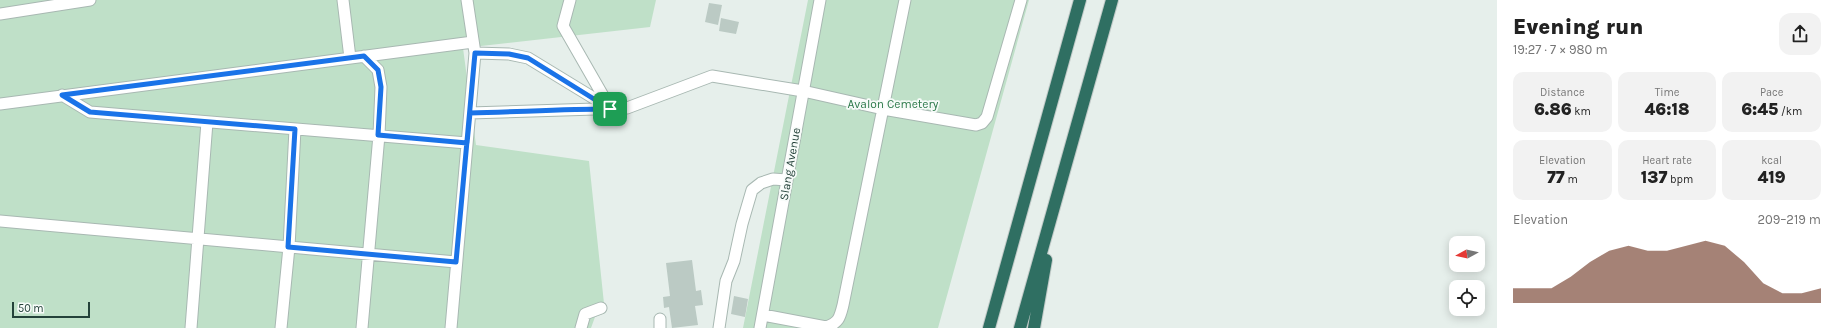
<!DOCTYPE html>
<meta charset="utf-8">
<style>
:root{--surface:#fff;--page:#f2f2f2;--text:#222;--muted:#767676;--accent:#804e3d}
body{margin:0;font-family:Karla,sans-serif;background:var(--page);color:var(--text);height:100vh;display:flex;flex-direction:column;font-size:15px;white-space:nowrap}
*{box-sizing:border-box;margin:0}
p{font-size:13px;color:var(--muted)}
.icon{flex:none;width:22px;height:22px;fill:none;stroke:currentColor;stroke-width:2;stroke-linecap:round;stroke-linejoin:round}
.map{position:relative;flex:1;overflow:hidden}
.sheet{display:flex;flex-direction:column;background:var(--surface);width:340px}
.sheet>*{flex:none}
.needle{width:26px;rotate:262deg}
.tools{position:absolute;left:1449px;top:236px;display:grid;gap:8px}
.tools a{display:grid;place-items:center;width:36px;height:36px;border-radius:8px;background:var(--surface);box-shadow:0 2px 10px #0003;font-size:20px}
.scale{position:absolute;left:12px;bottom:10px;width:78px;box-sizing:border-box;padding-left:4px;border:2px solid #24423a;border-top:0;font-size:11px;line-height:14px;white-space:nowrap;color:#24423a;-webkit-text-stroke:3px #f7fbf9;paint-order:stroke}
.pin{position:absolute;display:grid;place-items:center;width:34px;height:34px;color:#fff;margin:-17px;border-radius:8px;box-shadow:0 2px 6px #0006}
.round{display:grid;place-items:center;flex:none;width:42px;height:42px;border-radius:12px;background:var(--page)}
.overview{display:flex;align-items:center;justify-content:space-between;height:68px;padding:0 16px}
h1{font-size:22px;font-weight:800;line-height:30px}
.figures{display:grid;grid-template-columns:repeat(3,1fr);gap:6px;height:68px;padding:4px 16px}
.figures div{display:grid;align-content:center;border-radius:10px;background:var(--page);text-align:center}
.figures b{font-size:17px;font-weight:800}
.figures small{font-size:11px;font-weight:400}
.figures p{font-size:11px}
.chart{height:112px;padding:8px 16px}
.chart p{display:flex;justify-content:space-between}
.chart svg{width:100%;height:72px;margin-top:4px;fill:var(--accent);opacity:.7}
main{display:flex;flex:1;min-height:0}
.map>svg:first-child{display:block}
</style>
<main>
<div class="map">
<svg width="1497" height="328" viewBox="0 0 1497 328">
<rect width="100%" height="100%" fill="#e6efeb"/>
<path fill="#bfe0c8" d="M0 0H656L650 27 463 48 476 145 589 161 605 313 595 317 591 328H0Z
M808 0H1029L938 328H743Z"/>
<path fill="#bbcac4" d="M709 3 722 5 718 25 705 22Z
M721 18 739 22 736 34 719 31Z
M692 260 696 291 701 290 703 305 695 306 698 325 672 328 669 307 664 308 663 297 670 296 666 263Z
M734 296 748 299 745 317 731 314Z"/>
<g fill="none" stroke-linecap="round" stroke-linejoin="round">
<defs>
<path id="minor" d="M343 0 350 58
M570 0 563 26 610 108
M0 14 90 0
M475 53 509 54 528 58 610 108
M62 95 90 112 467 143
M0 104 473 42
M470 113 627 108 712 76 803 91 883 109 976 125 982 123 987 117 1021 0
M0 221 456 262
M763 315 826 327C839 323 840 317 843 305L905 0
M660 319V328
M191 328 207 122
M281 328 289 247 295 129
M362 328 379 135 381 87 378 70 364 56
M451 328 475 53 467 0
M581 328 585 314 601 308
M719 328 726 281 734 261 742 224 752 190 761 183 773 179 787 180
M760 328 820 0"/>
<path id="highway" d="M989 328 1080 0
M1020 328 1112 0
M1034 328 1046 260"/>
</defs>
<use href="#minor" stroke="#a8b8b2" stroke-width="13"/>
<use href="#highway" stroke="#c2cac8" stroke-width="14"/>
<use href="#minor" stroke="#fff" stroke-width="11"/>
<use href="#highway" stroke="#2f6f62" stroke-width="12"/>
</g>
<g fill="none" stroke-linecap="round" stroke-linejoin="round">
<defs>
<path id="route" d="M610 109C563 109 517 112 470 113L467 143 378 135 381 87 378 70 364 56 62 95 90 112 295 129 288 247 456 262C462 192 469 123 475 53L509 54 528 58 610 109"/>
</defs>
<use href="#route" stroke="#fff" stroke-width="8"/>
<use href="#route" stroke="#1a73e8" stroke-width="5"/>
</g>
<g text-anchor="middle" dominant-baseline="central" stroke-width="3.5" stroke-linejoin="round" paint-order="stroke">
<g font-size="12" fill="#2d7a4b" stroke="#f7fbf9">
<text x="893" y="104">Avalon Cemetery</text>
</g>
<g font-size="12" fill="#24423a" stroke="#f7fbf9">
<text transform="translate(790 164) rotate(-80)">Slang Avenue</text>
</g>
</g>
</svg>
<div class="tools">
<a><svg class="needle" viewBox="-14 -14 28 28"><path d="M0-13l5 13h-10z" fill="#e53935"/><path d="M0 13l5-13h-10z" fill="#767676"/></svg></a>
<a><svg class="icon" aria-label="locate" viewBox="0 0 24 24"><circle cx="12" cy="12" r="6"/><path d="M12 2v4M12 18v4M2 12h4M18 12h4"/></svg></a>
</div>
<div class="scale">50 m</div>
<div class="pin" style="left:610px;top:109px;background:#1e9e55"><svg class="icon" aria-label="arrive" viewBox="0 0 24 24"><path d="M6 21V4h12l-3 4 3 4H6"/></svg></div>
</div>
<section class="sheet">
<div class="overview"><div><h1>Evening run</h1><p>19:27 · 7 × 980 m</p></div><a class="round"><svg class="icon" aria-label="share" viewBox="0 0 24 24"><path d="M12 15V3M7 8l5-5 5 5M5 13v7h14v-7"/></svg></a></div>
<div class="figures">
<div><p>Distance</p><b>6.86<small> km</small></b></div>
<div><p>Time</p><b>46:18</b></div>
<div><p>Pace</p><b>6:45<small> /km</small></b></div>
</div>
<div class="figures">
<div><p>Elevation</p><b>77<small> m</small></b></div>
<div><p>Heart rate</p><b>137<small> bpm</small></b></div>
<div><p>kcal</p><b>419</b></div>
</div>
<div class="chart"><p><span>Elevation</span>209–219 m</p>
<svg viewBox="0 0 160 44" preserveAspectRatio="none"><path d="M0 44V35L10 35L20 35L30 28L40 19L50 12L60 9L70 12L80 12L90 9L100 6L110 9L120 19L130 32L140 38L150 38L160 35V44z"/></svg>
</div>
</section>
</main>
